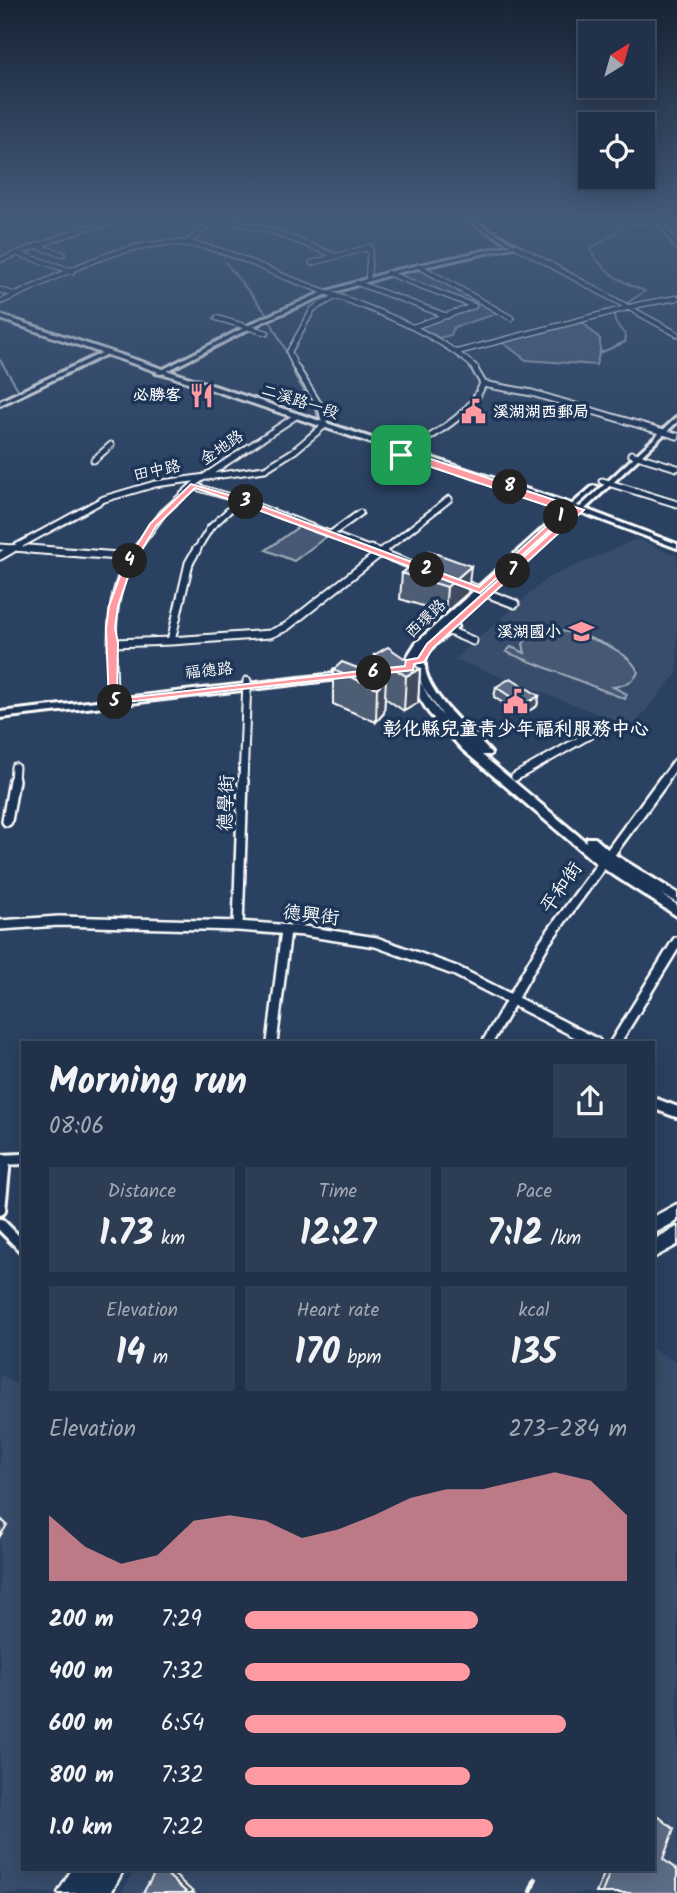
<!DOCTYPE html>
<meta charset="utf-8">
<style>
:root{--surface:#203149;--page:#2d3d53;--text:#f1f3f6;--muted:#a2a9b4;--line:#3d4c61;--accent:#ff9aa2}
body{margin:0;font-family:Kalam,"LXGW WenKai TC",sans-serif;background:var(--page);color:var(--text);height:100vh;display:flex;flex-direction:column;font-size:26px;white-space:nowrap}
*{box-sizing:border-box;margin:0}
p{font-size:23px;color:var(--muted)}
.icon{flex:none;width:38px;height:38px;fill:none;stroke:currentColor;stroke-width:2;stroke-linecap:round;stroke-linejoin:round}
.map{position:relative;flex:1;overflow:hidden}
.drawer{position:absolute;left:21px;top:1041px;width:634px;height:830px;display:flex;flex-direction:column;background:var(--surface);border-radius:0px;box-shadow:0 4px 18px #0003,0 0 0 2px var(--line)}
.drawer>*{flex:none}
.needle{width:46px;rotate:37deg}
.buttons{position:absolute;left:578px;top:21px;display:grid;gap:14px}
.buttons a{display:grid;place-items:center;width:77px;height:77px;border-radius:0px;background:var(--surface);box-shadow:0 4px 18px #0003,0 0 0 2px var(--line);font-size:35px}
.pin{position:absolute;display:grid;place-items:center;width:60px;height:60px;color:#fff;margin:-30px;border-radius:14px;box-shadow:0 4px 10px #0006}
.km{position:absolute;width:35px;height:35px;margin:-18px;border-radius:50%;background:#222;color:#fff;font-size:19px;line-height:35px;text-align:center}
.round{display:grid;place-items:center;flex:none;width:74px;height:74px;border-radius:0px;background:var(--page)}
.headline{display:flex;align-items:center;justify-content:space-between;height:119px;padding:0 28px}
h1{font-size:38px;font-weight:700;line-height:52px}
.stats{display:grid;grid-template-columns:repeat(3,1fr);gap:10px;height:119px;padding:7px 28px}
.stats div{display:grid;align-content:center;border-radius:0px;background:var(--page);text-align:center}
.stats b{font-size:35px;font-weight:700}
.stats small{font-size:19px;font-weight:400}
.stats p{font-size:19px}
.chart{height:196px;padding:14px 28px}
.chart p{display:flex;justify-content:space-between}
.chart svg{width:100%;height:126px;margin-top:7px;fill:var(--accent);opacity:.7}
ul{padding:0 28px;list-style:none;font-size:23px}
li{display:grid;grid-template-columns:112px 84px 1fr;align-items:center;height:52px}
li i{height:18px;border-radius:9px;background:var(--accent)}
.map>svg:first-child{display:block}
</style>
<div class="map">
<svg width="677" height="1893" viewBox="0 0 677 1893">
<rect width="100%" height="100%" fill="#2a4161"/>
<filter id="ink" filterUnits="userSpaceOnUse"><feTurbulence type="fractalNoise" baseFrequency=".0143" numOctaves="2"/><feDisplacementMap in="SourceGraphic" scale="14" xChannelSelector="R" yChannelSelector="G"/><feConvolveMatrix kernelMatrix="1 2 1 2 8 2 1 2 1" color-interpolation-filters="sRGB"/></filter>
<g filter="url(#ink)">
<path fill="#394e6c" d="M0 229 38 241 0 256Z
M637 539 677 556V673L632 727 455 659 548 578Z
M653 1349 677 1363V1893H121L136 1869H653Z
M0 1374 23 1389V1869H69L54 1893H0Z"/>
<path fill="#465975" stroke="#a2acba" stroke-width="2" d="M417 268 499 313 454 327 451 335 439 338 418 327 474 307 391 274Z
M582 322 600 339V351L596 365 526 360 502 342Z
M301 525 327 536 294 561 266 550Z
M548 630C574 630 628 647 638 672 634 683 623 685 613 687L627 694 625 699 506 652 511 647 525 653 523 644 528 636Z"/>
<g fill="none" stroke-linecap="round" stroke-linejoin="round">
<path stroke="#a7b1be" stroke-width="2" d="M225 262 266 313 284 347 296 378 316 410 318 420 314 429 289 452
M623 306 645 291C622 283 602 271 590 250L624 226 653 223
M600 353 625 342 626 336 615 322 614 314 617 311
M0 360 18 389
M213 473 264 465 280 457
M171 479 205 474
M0 551 100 499"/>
<path stroke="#a7b1be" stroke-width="2.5" d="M0 551 3 549"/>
<defs>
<path id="minor-far4" d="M230 221 272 231 336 256
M660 221 677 247
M187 243 214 221
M36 246 63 254
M516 246 677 334
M16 253 72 271
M0 260 85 228 121 221
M312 263 370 247 368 279
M419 266 511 318
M387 273 474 306 413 327
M357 283 447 316
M0 290 16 295
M0 302C53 280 107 247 166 243 209 240 250 263 288 278 353 303 422 322 476 368
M217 318 267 333
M457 352 642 304 677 298
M296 368 289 352 313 309 337 296"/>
<path id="minor-far3" d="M483 384 532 393 677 436
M631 454 677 468
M401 455C428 437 473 416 483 383L473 366
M94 460 111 445
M602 481 677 504
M193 486 240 500 374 551
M331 534 360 513
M0 547 52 551
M9 551 104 499 155 484 265 469 294 451 325 425 321 408 295 366
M135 551 163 513 198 481 296 416
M196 551 210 528 240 500
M383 551 449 499"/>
<path id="minor-far2" d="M29 549 131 557
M370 549 422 569
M0 556 12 549
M458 582 515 604
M447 630 473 641
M171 641 270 634 286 627 385 549
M113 643 171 641 189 563 197 549
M113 702C113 651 104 594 137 549
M515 777 589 735
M14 781 15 767
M243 781 247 681
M663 781 677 762"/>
<path id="minor-far1" d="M7 821 14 780
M0 925 59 921 238 926 304 931 376 942 456 971 596 1043
M238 926 243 780
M272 1043 286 930
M487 1043 545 942 664 780
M615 1043 677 942"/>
<path id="minor" d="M653 1103 677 1112
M0 1160 23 1159
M0 1210 5 1160
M0 1224 23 1247"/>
<path id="tertiary" d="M474 221 518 246 396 273 325 295 262 322 161 374 156 373 259 320 321 293 392 271 511 245 468 221Z
M104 352 109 353 0 405V401Z
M677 417V422L585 509 677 544V548L578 511V509Z
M593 486 598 487 573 509H569V507Z
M387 668 391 671 390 673 0 718V712Z"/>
<path id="secondary" d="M0 315 583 508V512L573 510 436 635 453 623 458 626C449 635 436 641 429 651 408 682 474 733 491 753L490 755H482L586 842 587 838H595L612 853 677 893V903L661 894 677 905V916L598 865 463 750 429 713 407 678 404 662 416 643 566 508 0 319ZM417 656C415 679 428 698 443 716L417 678 414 662Z"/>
<path id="primary" d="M677 1204V1221L653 1234V1217Z
M677 1227V1245L653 1258V1240Z
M72 1869H124L111 1893H85L86 1891 84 1893H58Z"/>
</defs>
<use href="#minor-far4" stroke="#fff" stroke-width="7"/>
<use href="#minor-far3" stroke="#fff" stroke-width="9"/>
<use href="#minor-far2" stroke="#fff" stroke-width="11"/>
<use href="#minor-far1" stroke="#fff" stroke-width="14"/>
<use href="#minor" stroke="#fff" stroke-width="16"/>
<use href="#tertiary" stroke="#fff" stroke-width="6"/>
<use href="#secondary" stroke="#fff" stroke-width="6"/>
<use href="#primary" stroke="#fff" stroke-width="5"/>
<use href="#minor-far4" stroke="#1d3557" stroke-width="4.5"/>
<use href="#minor-far3" stroke="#1d3557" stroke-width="5"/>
<use href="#minor-far2" stroke="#1d3557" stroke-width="7"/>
<use href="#minor-far1" stroke="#1d3557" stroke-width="9"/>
<use href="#minor" stroke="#1d3557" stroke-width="10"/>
<use href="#tertiary" fill="#1d3557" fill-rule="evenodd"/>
<use href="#secondary" fill="#1d3557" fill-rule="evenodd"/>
<use href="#primary" fill="#1d3557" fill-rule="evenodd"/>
<path stroke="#fff" stroke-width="5" stroke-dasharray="17 8" stroke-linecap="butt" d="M530 1893 539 1869"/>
</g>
<path fill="#4e5d73" stroke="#fff" stroke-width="2" d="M402 573 468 593 445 613 400 599Z
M374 655 420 669 418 703 404 711 385 698 384 713 376 722 333 704V670L373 674Z
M496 687 539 696 537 706 521 715 494 697Z
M663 1859 677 1893H596L606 1869H653Z"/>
<path fill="#404c5e" stroke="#fff" stroke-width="2" d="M471 566 468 593 445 613 447 587Z
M420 669 418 703 404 711 406 676Z
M386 679 384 713 376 722 377 688Z
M539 696 537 706 521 715 523 705Z
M2 1520 7 1525 0 1536V1523Z
M161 1869H168L194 1893H187Z"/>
<path fill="#5b6c86" stroke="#fff" stroke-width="2" d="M429 551 471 566 447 587 402 573Z
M388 647 420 669 406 676 374 655Z
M342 662 386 679 377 688 333 670Z
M511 678 539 696 523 705 496 687Z
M653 1812 674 1829 663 1859 677 1870V1893H602L611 1869H653Z
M157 1869H161L187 1893H143Z"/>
</g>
<linearGradient id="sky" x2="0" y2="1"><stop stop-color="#172435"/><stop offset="0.45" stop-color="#445a7b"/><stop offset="1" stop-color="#445a7b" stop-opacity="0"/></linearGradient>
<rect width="677" height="487" fill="url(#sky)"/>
<path fill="#ff9aa2" stroke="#fff" stroke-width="2" fill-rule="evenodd" d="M404 450 584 510 433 648 424 662 414 664 413 670 109 704 106 628 109 606 123 568 150 524 191 484 243 499 479 587 563 511 398 456V453ZM195 488 237 502 480 593 572 510 575 511 427 644 418 658 406 660 405 666 117 699 118 643 115 628 118 606 131 568 156 526Z"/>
<defs>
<symbol id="restaurant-bare" viewBox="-9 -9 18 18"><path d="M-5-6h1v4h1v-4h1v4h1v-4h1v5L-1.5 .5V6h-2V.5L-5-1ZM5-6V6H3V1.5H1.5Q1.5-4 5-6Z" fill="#ff9aa2" stroke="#1d3557" stroke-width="2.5" paint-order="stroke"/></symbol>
<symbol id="civic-bare" viewBox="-9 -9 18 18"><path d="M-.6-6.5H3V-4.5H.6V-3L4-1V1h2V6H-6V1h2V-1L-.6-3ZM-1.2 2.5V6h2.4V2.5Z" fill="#ff9aa2" stroke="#1d3557" stroke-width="2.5" paint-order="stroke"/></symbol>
<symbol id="school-bare" viewBox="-9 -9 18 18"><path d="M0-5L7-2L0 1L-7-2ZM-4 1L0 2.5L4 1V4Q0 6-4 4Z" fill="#ff9aa2" stroke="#1d3557" stroke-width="2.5" paint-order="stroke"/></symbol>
</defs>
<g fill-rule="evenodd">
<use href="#restaurant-bare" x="184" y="378" width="35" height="35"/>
<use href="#civic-bare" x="456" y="394" width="35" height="35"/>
<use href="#school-bare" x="564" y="614" width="35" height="35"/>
<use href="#civic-bare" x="498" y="684" width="35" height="35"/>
</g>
<g text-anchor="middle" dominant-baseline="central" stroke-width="7" stroke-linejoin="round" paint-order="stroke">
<g font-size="16" font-weight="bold" fill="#fff" stroke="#1d3557" text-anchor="end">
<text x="181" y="395">必勝客</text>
<text x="493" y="412" text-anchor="start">溪湖湖西郵局</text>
<text x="561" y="632">溪湖國小</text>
</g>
<g font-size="16" fill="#fff" stroke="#1d3557">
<text transform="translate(300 402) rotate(18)">二溪路一段</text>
<text transform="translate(222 448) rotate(-34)">金地路</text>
<text transform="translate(157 471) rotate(-12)">田中路</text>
<text transform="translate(426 619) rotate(-43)">西環路</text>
<text transform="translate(209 671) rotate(-6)">福德路</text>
</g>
<g font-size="19" font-weight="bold" fill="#fff" stroke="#1d3557">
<text x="516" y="730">彰化縣兒童青少年福利服務中心</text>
</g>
<g font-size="19" fill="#fff" stroke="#1d3557">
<text transform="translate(227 803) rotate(-88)">德學街</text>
<text transform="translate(562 888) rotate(-55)">平和街</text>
<text transform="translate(311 916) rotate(7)">德興街</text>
</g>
</g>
</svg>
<div class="buttons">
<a><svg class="needle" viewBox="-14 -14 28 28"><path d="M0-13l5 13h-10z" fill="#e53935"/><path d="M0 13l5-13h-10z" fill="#a2a9b4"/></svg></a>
<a><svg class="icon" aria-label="locate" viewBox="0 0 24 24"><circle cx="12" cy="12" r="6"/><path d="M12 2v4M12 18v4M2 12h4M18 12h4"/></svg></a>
</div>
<div class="pin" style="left:401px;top:455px;background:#1e9e55"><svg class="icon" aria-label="arrive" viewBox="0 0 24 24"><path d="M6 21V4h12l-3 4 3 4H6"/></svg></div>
<b class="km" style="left:561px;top:517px">1</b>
<b class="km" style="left:427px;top:570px">2</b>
<b class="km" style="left:246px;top:502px">3</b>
<b class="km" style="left:130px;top:561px">4</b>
<b class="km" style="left:115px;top:702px">5</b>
<b class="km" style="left:374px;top:673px">6</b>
<b class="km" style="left:513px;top:571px">7</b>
<b class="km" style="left:510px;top:487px">8</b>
<section class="drawer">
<div class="headline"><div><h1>Morning run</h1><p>08:06</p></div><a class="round"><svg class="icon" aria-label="share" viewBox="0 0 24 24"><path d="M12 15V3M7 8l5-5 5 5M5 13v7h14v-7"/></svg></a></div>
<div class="stats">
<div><p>Distance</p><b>1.73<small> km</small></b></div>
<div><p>Time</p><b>12:27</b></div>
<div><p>Pace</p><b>7:12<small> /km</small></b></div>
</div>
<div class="stats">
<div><p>Elevation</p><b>14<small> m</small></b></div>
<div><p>Heart rate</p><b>170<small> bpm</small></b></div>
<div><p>kcal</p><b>135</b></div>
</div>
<div class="chart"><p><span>Elevation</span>273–284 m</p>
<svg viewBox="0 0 160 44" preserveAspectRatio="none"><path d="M0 44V21L10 32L20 38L30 35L40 23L50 21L60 23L70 29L80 26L90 21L100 15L110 12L120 12L130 9L140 6L150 9L160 21V44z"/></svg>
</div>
<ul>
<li><b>200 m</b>7:29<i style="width:61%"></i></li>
<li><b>400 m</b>7:32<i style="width:59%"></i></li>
<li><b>600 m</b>6:54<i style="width:84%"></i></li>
<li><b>800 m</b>7:32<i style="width:59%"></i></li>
<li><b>1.0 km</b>7:22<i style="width:65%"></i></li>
</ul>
</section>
</div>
